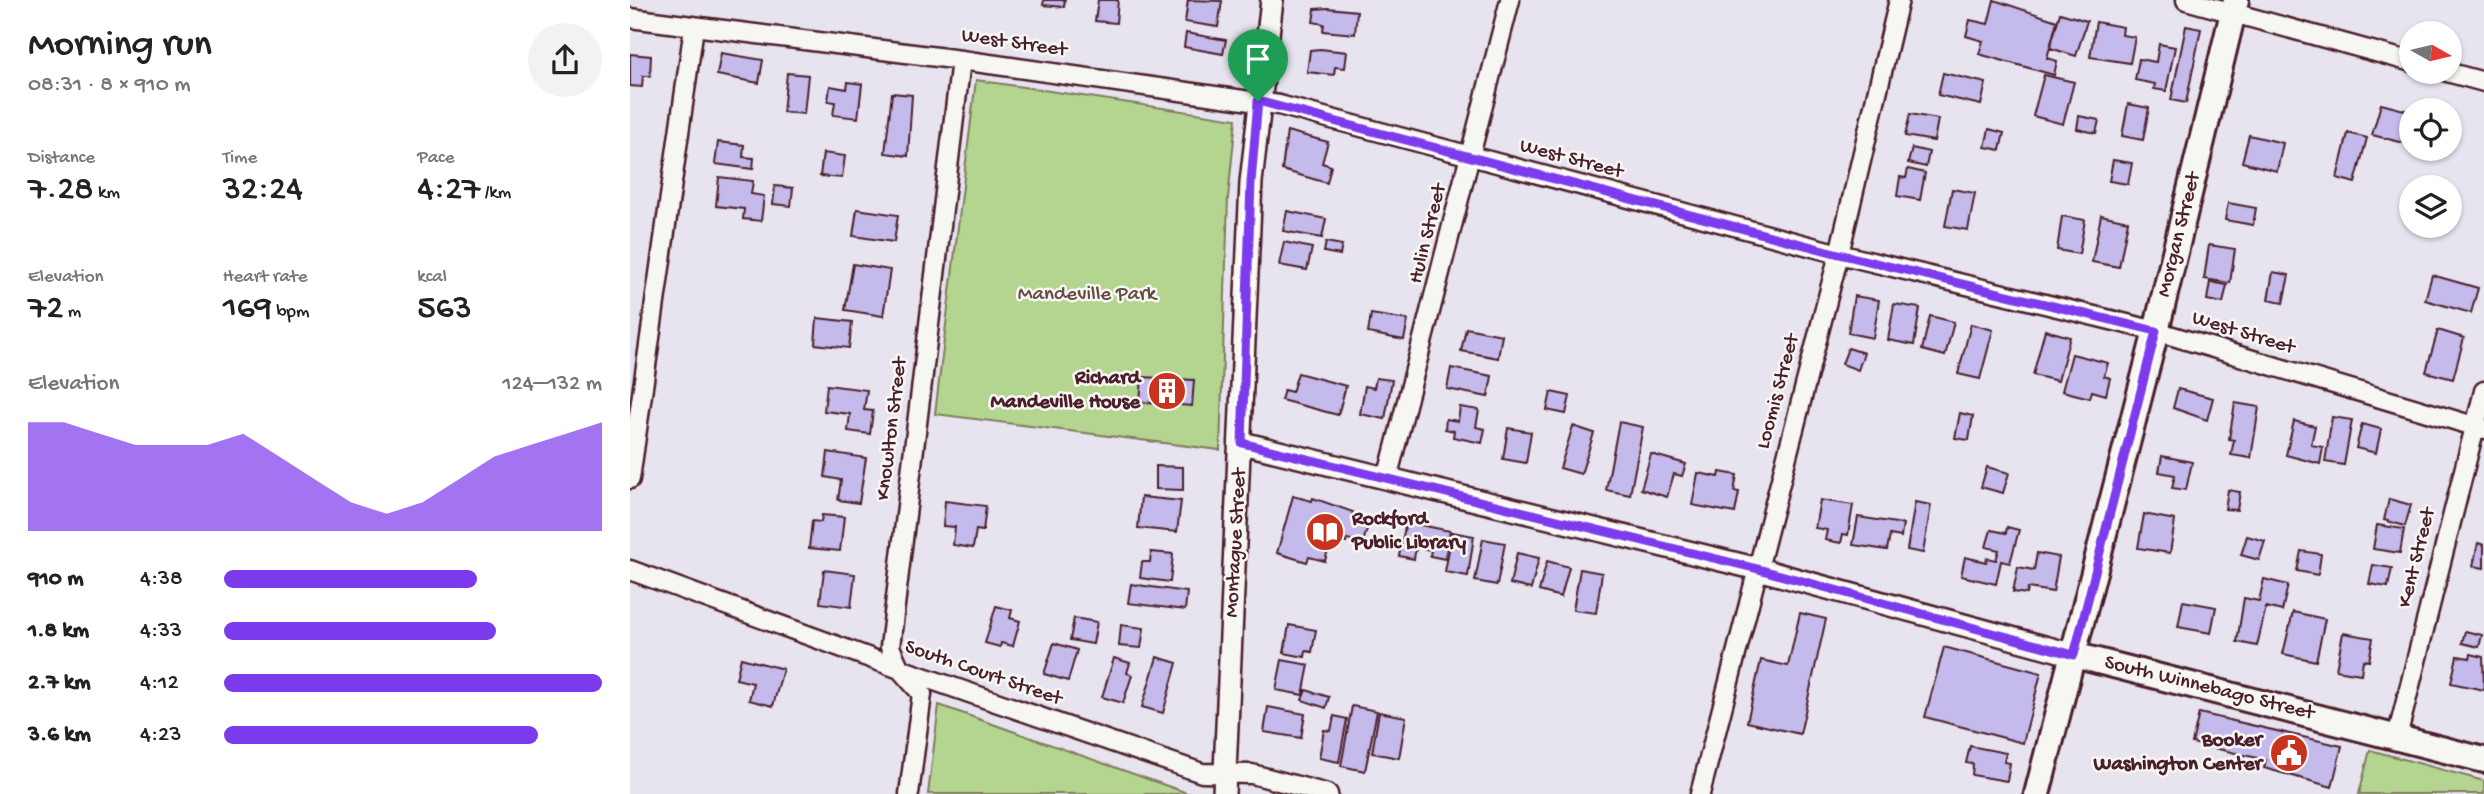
<!DOCTYPE html>
<meta charset="utf-8">
<style>
:root{--surface:#fff;--page:#f2f2f2;--text:#222;--muted:#767676;--accent:#7c3aed}
body{margin:0;font-family:"Gochi Hand",sans-serif;background:var(--page);color:var(--text);height:100vh;display:flex;flex-direction:column;font-size:26px;white-space:nowrap}
*{box-sizing:border-box;margin:0}
p{font-size:23px;color:var(--muted)}
.icon{flex:none;width:38px;height:38px;fill:none;stroke:currentColor;stroke-width:2;stroke-linecap:round;stroke-linejoin:round}
.map{position:relative;flex:1;overflow:hidden}
.sheet{display:flex;flex-direction:column;background:var(--surface);width:630px}
.sheet>*{flex:none}
.needle{width:46px;rotate:98deg}
.tools{position:absolute;left:1769px;top:21px;display:grid;gap:14px}
.tools a{display:grid;place-items:center;width:63px;height:63px;border-radius:50%;background:var(--surface);box-shadow:0 2px 5px #0004;font-size:35px}
.pin{position:absolute;display:grid;place-items:center;width:60px;height:60px;color:#fff;margin:-72px -30px;border-radius:50% 50% 50% 0;rotate:-45deg;box-shadow:0 0 7px #0007}
.pin .icon{rotate:45deg}
.round{display:grid;place-items:center;flex:none;width:74px;height:74px;border-radius:37px;background:var(--page)}
.summary{display:flex;align-items:center;justify-content:space-between;height:119px;padding:0 28px}
h1{font-size:38px;font-weight:600;line-height:52px}
.stats{display:grid;grid-template-columns:repeat(3,1fr);gap:10px;height:119px;padding:7px 28px}
.stats div{display:grid;align-content:center}
.stats b{font-size:35px;font-weight:600}
.stats small{font-size:19px;font-weight:400}
.stats p{font-size:19px}
.chart{height:196px;padding:14px 28px}
.chart p{display:flex;justify-content:space-between}
.chart svg{width:100%;height:126px;margin-top:7px;fill:var(--accent);opacity:.7}
ul{padding:0 28px;list-style:none;font-size:23px}
li{display:grid;grid-template-columns:112px 84px 1fr;align-items:center;height:52px}
li i{height:18px;border-radius:9px;background:var(--accent)}
main{display:flex;flex:1;min-height:0}
.map>svg:first-child{display:block}
</style>
<main>
<section class="sheet">
<div class="summary"><div><h1>Morning run</h1><p>08:31 · 8 × 910 m</p></div><a class="round"><svg class="icon" aria-label="share" viewBox="0 0 24 24"><path d="M12 15V3M7 8l5-5 5 5M5 13v7h14v-7"/></svg></a></div>
<div class="stats">
<div><p>Distance</p><b>7.28<small> km</small></b></div>
<div><p>Time</p><b>32:24</b></div>
<div><p>Pace</p><b>4:27<small> /km</small></b></div>
</div>
<div class="stats">
<div><p>Elevation</p><b>72<small> m</small></b></div>
<div><p>Heart rate</p><b>169<small> bpm</small></b></div>
<div><p>kcal</p><b>563</b></div>
</div>
<div class="chart"><p><span>Elevation</span>124–132 m</p>
<svg viewBox="0 0 160 44" preserveAspectRatio="none"><path d="M0 44V6L10 6L20 10L30 14L40 14L50 14L60 10L70 18L80 26L90 34L100 38L110 34L120 26L130 18L140 14L150 10L160 6V44z"/></svg>
</div>
<ul>
<li><b>910 m</b>4:38<i style="width:67%"></i></li>
<li><b>1.8 km</b>4:33<i style="width:72%"></i></li>
<li><b>2.7 km</b>4:12<i style="width:100%"></i></li>
<li><b>3.6 km</b>4:23<i style="width:83%"></i></li>
</ul>
</section>
<div class="map">
<svg width="1854" height="794" viewBox="0 0 1854 794">
<rect width="100%" height="100%" fill="#e7e4f0"/>
<filter id="ink" filterUnits="userSpaceOnUse"><feTurbulence type="fractalNoise" baseFrequency=".0143" numOctaves="2"/><feDisplacementMap in="SourceGraphic" scale="14" xChannelSelector="R" yChannelSelector="G"/><feConvolveMatrix kernelMatrix="1 2 1 2 8 2 1 2 1" color-interpolation-filters="sRGB"/></filter>
<g filter="url(#ink)">
<path fill="#b4d58f" stroke="#7f7a5d" stroke-width="2" d="M346 80 606 119 598 198 590 450 305 414Z
M309 705 560 794H298Z
M1740 750 1854 781V794H1729Z"/>
<path fill="#c4baeb" stroke="#4a1f2b" stroke-width="2" d="M414 0H435L434 7 413 5Z
M468 0H488L486 23 465 21Z
M558 0 592 1 588 27 555 22Z
M1364 0 1427 21 1417 58 1427 61 1424 75 1349 54 1353 41 1336 36 1340 20 1358 24Z
M698 8 727 11 725 34 693 31 694 24 683 22 685 9Z
M1430 13 1457 21 1446 56 1420 48Z
M1466 22 1493 27 1492 35 1505 37 1500 63 1460 57Z
M1556 26 1571 29 1556 103 1541 100Z
M556 33 596 40 593 54 554 47Z
M1529 44 1545 47 1536 91 1524 89 1525 84 1505 80 1509 59 1526 62Z
M690 49 717 52 715 68 705 67 704 75 677 72 680 50Z
M91 53 133 60 129 83 87 75Z
M0 54 21 56 20 76H13L12 87 0 86Z
M157 73 178 75 174 114 153 112Z
M1313 73 1356 83 1351 105 1308 95Z
M1414 75 1444 82 1433 124 1403 116Z
M218 82 232 84 228 118 203 115 205 102 198 101 200 86 217 89Z
M262 93 282 95 278 156 255 153Z
M1498 104 1519 108 1513 140 1492 136Z
M1751 104 1782 112V145L1742 135Z
M1280 114 1308 119 1304 141 1275 136Z
M1449 116 1469 120 1466 133 1447 129Z
M1359 129 1374 133 1370 150 1355 147Z
M657 131 698 142 692 163 701 166 697 183 652 170Z
M1718 133 1737 138 1725 183 1707 178Z
M1619 135 1653 143 1647 171 1612 162Z
M88 142 114 145 113 157 124 158 123 169 85 164Z
M1282 148 1299 152 1296 167 1278 163Z
M193 153 215 156 212 178 190 176Z
M1483 160 1502 163 1498 184 1479 181Z
M1278 169 1295 173 1290 200 1267 196 1270 177 1276 178Z
M89 177 123 181 121 194 134 196 131 221 113 219 114 209 86 206Z
M145 186 163 188 161 206 143 204Z
M1322 189 1345 193 1338 230 1315 226Z
M1598 203 1626 208 1623 225 1595 220Z
M227 209 268 215 264 242 223 236Z
M657 211 696 219 692 238 653 231Z
M1471 215 1498 221 1489 267 1462 262Z
M1432 216 1455 220 1449 254 1427 250Z
M654 242 682 248 677 270 649 265Z
M696 242 712 245 710 255 694 252Z
M1579 245 1605 249 1600 283 1574 279Z
M223 264 260 270 253 316 215 310Z
M1643 272 1659 275 1653 303 1638 300Z
M1802 275 1848 288 1841 313 1795 300Z
M1580 282 1597 285 1593 303 1577 300Z
M1224 296 1249 300 1243 338 1218 333Z
M1264 304 1290 308 1284 345 1258 340Z
M741 314 778 320 774 340 738 333Z
M1300 316 1324 322 1315 356 1292 350Z
M187 318 222 322 219 348 185 344Z
M1341 324 1363 330 1350 379 1328 374Z
M836 328 872 335 868 358 831 351Z
M1415 330 1440 337 1428 381 1403 375Z
M1808 330 1834 338 1823 379 1796 372Z
M1218 348 1234 353 1228 370 1212 364Z
M1442 354 1478 363 1474 376 1480 378 1476 395 1462 391 1460 398 1432 391Z
M821 368 862 376 858 397 817 389Z
M668 373 716 386 708 415 651 400 654 390 662 392Z
M512 377 564 380 562 406 510 402Z
M746 378 762 380 755 419 730 414 735 386 744 388Z
M197 385 237 390 234 410 243 411 240 434 218 431 220 414 194 411Z
M1548 389 1583 398 1577 420 1543 408Z
M921 392 940 396 936 414 917 410Z
M1605 403 1629 407 1621 458 1601 455 1604 440 1599 439Z
M830 407 849 410 846 427 855 429 852 443 823 437 824 431 815 429 816 419 828 421Z
M1330 413 1343 416 1339 440 1325 438Z
M1702 417 1722 420 1714 465 1695 462Z
M1664 421 1685 426 1681 445 1693 447 1690 464 1656 455Z
M989 422 1013 427 1000 495 976 490Z
M1732 424 1751 429 1746 453 1726 448Z
M943 426 964 433 951 474 930 468Z
M878 428 901 432 896 463 873 459Z
M198 452 236 458 229 503 208 500 211 480 195 477Z
M1021 454 1056 464 1052 476 1044 474 1037 497 1011 489Z
M1532 456 1562 462 1556 490 1542 488 1545 475 1529 472Z
M526 466 553 467V490L526 489Z
M1357 467 1379 473 1373 493 1351 487Z
M1090 472 1107 475 1104 491 1109 492 1105 513 1062 505 1068 473 1089 477Z
M1598 490 1610 492 1607 510 1595 509Z
M663 496 682 501 683 498 723 512 722 515 733 518 738 526 734 539 728 542 717 539 716 543 701 539 695 561 679 557 677 562 647 553Z
M511 497 551 501 547 532 508 528Z
M1759 499 1781 505 1775 526 1754 520Z
M1190 500 1223 505 1218 535 1213 534 1211 543 1195 540 1197 530 1185 528Z
M315 501 356 506 353 531 346 530 343 548 323 545 325 527 313 526Z
M1285 502 1301 505 1293 553 1277 550Z
M1514 514 1545 520 1540 553 1508 548Z
M192 515 214 517 210 551 179 548 182 521 191 522Z
M1228 517 1273 524 1271 537 1260 535 1257 550 1223 545Z
M776 522 820 531 815 559 800 556 801 550 786 547 784 559 769 556Z
M1747 525 1774 529 1770 553 1743 549Z
M1377 527 1389 530 1380 563 1371 561 1366 584 1331 576 1335 557 1356 562 1357 558 1366 560 1369 550 1356 547 1361 530 1376 533Z
M822 532 844 536 838 576 815 572Z
M1617 536 1635 541 1629 560 1611 555Z
M853 539 875 543 867 585 845 581Z
M1848 543 1854 545V568L1843 566Z
M1671 551 1691 554 1688 575 1667 571Z
M521 552 543 554 540 582 510 578 512 562H520Z
M887 553 909 558 901 589 880 584Z
M1407 553 1429 557 1423 592 1398 588 1397 594 1383 592 1388 567 1404 570Z
M917 561 939 567 931 597 909 591Z
M1743 565 1762 568 1758 587 1739 584Z
M950 569 972 573 966 613 943 610Z
M194 570 225 574 221 607 190 603Z
M1634 579 1658 585 1652 611 1636 607 1627 646 1607 642 1614 598 1629 601Z
M501 584 557 592 555 610 498 603Z
M1553 601 1586 607 1581 633 1548 627Z
M366 606 382 610 380 618 390 621 383 646 371 643 370 647 355 643Z
M1663 612 1695 619 1686 661 1653 654Z
M1170 613 1196 619 1170 734 1117 722 1131 660 1158 666Z
M444 618 467 622 463 644 440 640Z
M491 625 514 628 511 648 489 646Z
M659 625 686 630 682 652 676 651 675 657 654 653Z
M1835 631 1852 635 1849 647 1832 643Z
M1713 633 1743 638 1739 661 1733 660 1731 674 1706 670Z
M424 643 447 650 438 681 414 674Z
M1314 647 1411 673 1393 743 1295 717Z
M1841 654 1853 657 1854 690 1821 683 1827 656 1840 658Z
M527 657 547 663 533 713 512 707Z
M111 658 153 669 143 706 119 700 123 683 106 679Z
M484 658 500 663 497 673 502 675 493 703 472 697Z
M652 660 679 665 673 695 646 690Z
M676 690 699 697 696 708 672 700Z
M722 706 747 711 735 771 711 766Z
M638 707 675 714 671 738 634 732Z
M749 712 776 717 769 758 742 753Z
M1569 713 1712 746 1702 787 1634 768 1636 760 1562 743Z
M704 716 717 719 709 762 689 758 694 730 701 731Z
M1340 746 1376 753 1374 762 1380 763 1377 781 1342 775 1343 764 1336 763Z"/>
<g fill="none" stroke-linecap="round" stroke-linejoin="round">
<defs>
<path id="minor" d="M1556 0 1782 62
M0 18 331 60 649 105 1209 254 1526 331 1854 429
M1817 72 1854 82
M0 479 64 27
M757 479 880 0
M0 570 270 669 572 773 622 774 698 794
M1767 737 1854 391
M279 794 292 694 270 669 260 647 331 60
M1070 794 1209 254 1269 0"/>
<path id="tertiary" d="M612 443 1128 569 1444 655
M594 794 621 182 642 0"/>
<path id="secondary" d="M1444 655 1854 760
M1407 794 1526 331 1606 0"/>
</defs>
<use href="#minor" stroke="#4a1f2b" stroke-width="23"/>
<use href="#tertiary" stroke="#4a1f2b" stroke-width="26"/>
<use href="#secondary" stroke="#4a1f2b" stroke-width="30"/>
<use href="#minor" stroke="#f6f6f2" stroke-width="18"/>
<use href="#tertiary" stroke="#f6f6f2" stroke-width="21"/>
<use href="#secondary" stroke="#f6f6f2" stroke-width="24"/>
</g>
</g>
<g fill="none" stroke-linecap="round" stroke-linejoin="round" filter="url(#ink)">
<defs>
<path id="route" d="M628 101 1209 254 1526 331 1444 655 1128 569 612 443 621 182Z"/>
</defs>
<use href="#route" stroke="#fff" stroke-width="14"/>
<use href="#route" stroke="#7c3aed" stroke-width="9"/>
</g>
<defs>
<symbol id="building-disc" viewBox="-11 -11 22 22"><circle r="9.5" fill="#c8321e" stroke="#f6f6f2"/><path d="M-4-6H4V6H1V3H-1V6H-4ZM-2.5-4.3h1.7v1.8h-1.7ZM.8-4.3h1.7v1.8H.8ZM-2.5-1h1.7V.8h-1.7ZM.8-1h1.7V.8H.8Z" fill="#fff"/></symbol>
<symbol id="library-disc" viewBox="-11 -11 22 22"><circle r="9.5" fill="#c8321e" stroke="#f6f6f2"/><path d="M-6-4Q-3-5.5-.7-3.5V5Q-3 3-6 4ZM6-4Q3-5.5 .7-3.5V5Q3 3 6 4Z" fill="#fff"/></symbol>
<symbol id="civic-disc" viewBox="-11 -11 22 22"><circle r="9.5" fill="#c8321e" stroke="#f6f6f2"/><path d="M-.6-6.5H3V-4.5H.6V-3L4-1V1h2V6H-6V1h2V-1L-.6-3ZM-1.2 2.5V6h2.4V2.5Z" fill="#fff"/></symbol>
</defs>
<g fill-rule="evenodd">
<use href="#building-disc" x="515" y="369" width="44" height="44"/>
<use href="#library-disc" x="673" y="510" width="44" height="44"/>
<use href="#civic-disc" x="1637" y="731" width="44" height="44"/>
</g>
<g text-anchor="middle" dominant-baseline="central" stroke-width="5" stroke-linejoin="round" paint-order="stroke">
<g font-size="21" fill="#4a1f2b" stroke="#f6f6f2">
<text transform="translate(384 44) rotate(8)">West Street</text>
<text transform="translate(941 160) rotate(15)">West Street</text>
<text transform="translate(799 234) rotate(-76)">Hulin Street</text>
<text transform="translate(1550 235) rotate(-76)">Morgan Street</text>
<text transform="translate(1613 334) rotate(17)">West Street</text>
<text transform="translate(1149 392) rotate(-75)">Loomis Street</text>
<text transform="translate(263 429) rotate(-83)">Knowlton Street</text>
<text transform="translate(607 543) rotate(-87)">Montague Street</text>
<text transform="translate(1788 558) rotate(-76)">Kent Street</text>
<text transform="translate(353 674) rotate(19)">South Court Street</text>
<text transform="translate(1579 689) rotate(14)">South Winnebago Street</text>
</g>
<g font-size="21" fill="#644c44" stroke="#f6f6f2">
<text x="457" y="295">Mandeville Park</text>
</g>
<g font-size="21" font-weight="bold" fill="#4a1f2b" stroke="#f6f6f2" text-anchor="end">
<text x="510" y="379">Richard<tspan x="510" dy="24">Mandeville House</tspan></text>
<text x="722" y="520" text-anchor="start">Rockford<tspan x="722" dy="24">Public Library</tspan></text>
<text x="1632" y="741">Booker<tspan x="1632" dy="24">Washington Center</tspan></text>
</g>
</g>
</svg>
<div class="tools">
<a><svg class="needle" viewBox="-14 -14 28 28"><path d="M0-13l5 13h-10z" fill="#e53935"/><path d="M0 13l5-13h-10z" fill="#767676"/></svg></a>
<a><svg class="icon" aria-label="locate" viewBox="0 0 24 24"><circle cx="12" cy="12" r="6"/><path d="M12 2v4M12 18v4M2 12h4M18 12h4"/></svg></a>
<a><svg class="icon" aria-label="layers" viewBox="0 0 24 24"><path d="M12 4l9 5-9 5-9-5zM3 14l9 5 9-5"/></svg></a>
</div>
<div class="pin" style="left:628px;top:101px;background:#1e9e55"><svg class="icon" aria-label="arrive" viewBox="0 0 24 24"><path d="M6 21V4h12l-3 4 3 4H6"/></svg></div>
</div>
</main>
